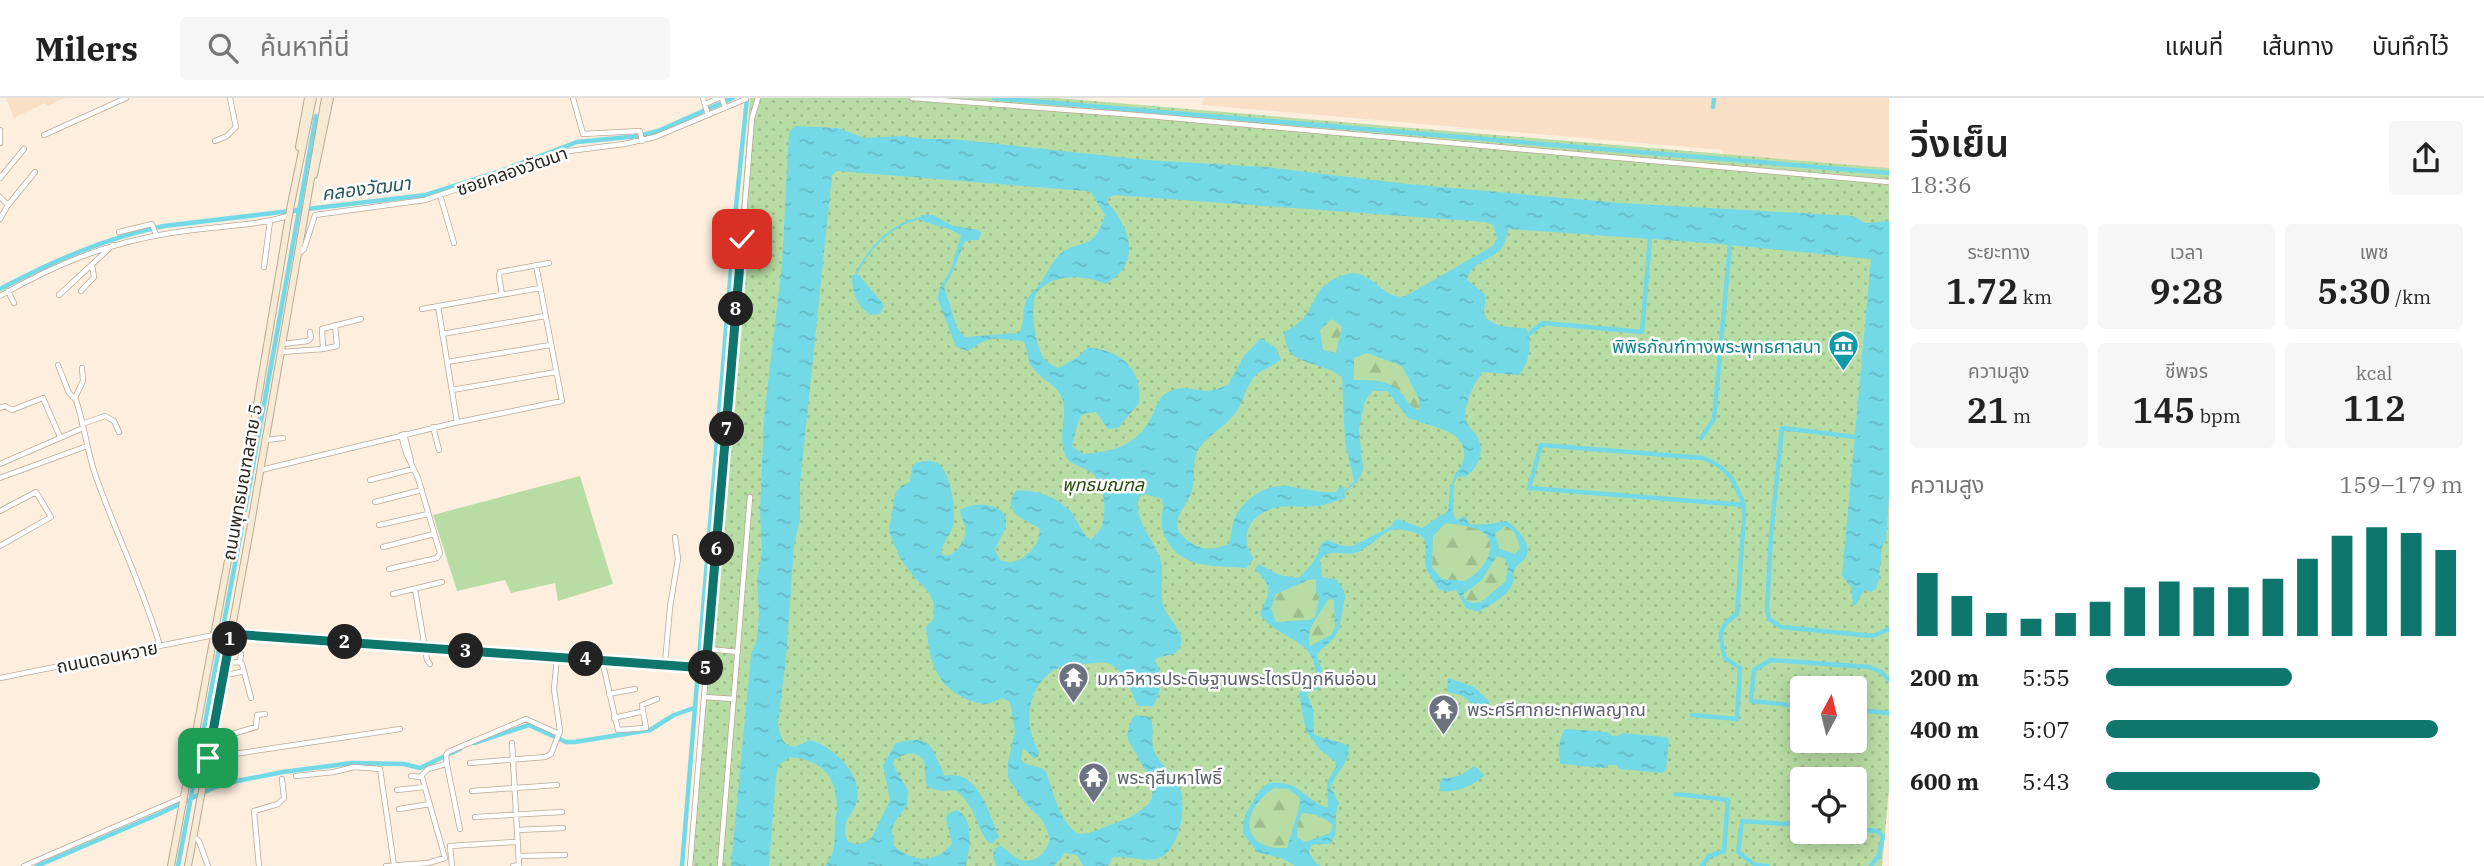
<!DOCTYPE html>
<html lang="th">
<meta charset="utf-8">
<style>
:root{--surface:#fff;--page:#f6f6f6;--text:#222;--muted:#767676;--line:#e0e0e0;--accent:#0f766e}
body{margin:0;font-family:"IBM Plex Serif","Noto Sans Thai",serif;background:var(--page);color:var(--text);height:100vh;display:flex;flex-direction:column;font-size:26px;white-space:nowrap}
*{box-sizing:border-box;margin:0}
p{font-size:23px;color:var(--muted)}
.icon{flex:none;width:38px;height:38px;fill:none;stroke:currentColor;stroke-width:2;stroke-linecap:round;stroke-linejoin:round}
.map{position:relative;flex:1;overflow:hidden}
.details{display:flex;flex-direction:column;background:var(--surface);width:595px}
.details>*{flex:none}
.needle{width:46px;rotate:7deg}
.controls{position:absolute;left:1790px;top:578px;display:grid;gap:14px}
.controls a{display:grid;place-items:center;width:77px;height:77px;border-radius:7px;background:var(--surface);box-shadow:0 4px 18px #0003;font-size:35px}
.pin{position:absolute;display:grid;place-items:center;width:60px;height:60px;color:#fff;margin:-30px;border-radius:14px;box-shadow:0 4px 10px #0006}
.km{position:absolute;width:35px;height:35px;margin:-18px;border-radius:50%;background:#222;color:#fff;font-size:19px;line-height:35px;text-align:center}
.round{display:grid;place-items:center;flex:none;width:74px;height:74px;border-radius:7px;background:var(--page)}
.overview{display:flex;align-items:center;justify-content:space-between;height:119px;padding:0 21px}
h1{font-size:38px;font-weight:600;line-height:52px}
.stats{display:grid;grid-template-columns:repeat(3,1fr);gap:10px;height:119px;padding:7px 21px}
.stats div{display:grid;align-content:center;border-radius:7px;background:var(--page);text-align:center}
.stats b{font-size:35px;font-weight:600}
.stats small{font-size:19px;font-weight:400}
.stats p{font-size:19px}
.chart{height:196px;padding:14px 21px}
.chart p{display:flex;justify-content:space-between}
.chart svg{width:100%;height:126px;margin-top:7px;stroke:var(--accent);stroke-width:6}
ul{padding:0 21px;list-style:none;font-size:23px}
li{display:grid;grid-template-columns:112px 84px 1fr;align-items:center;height:52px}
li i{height:18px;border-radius:9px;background:var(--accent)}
header{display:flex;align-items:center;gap:42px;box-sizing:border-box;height:98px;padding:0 35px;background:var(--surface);border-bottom:2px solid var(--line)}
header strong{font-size:33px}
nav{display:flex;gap:38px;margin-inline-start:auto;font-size:24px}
.search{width:490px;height:63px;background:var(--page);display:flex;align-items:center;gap:18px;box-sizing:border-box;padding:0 24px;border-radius:7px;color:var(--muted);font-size:26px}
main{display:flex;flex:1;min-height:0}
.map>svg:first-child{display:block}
</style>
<header>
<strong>Milers</strong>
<div class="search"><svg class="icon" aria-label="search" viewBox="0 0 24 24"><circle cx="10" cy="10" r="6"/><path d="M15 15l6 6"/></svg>ค้นหาที่นี่</div>
<nav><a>แผนที่</a><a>เส้นทาง</a><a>บันทึกไว้</a></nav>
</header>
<main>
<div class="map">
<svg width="1889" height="768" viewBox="0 0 1889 768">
<defs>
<pattern id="green-dots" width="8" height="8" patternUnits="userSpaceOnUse" patternTransform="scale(1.75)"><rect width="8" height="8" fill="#b8dda4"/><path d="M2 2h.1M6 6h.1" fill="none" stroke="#9ebe8d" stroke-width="1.8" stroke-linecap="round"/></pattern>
<pattern id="forest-firs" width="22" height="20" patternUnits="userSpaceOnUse" patternTransform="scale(1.75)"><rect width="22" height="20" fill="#b8dda4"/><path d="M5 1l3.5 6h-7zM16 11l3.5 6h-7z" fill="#9ebe8d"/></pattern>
<pattern id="water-ripples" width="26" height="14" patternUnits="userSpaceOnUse" patternTransform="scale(1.75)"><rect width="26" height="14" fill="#73d9e6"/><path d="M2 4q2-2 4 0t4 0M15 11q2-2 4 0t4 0" fill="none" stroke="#64bac5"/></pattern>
</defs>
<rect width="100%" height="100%" fill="#fdeedd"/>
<path fill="#f8dfc5" d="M6 0H65L47 8 45 5 14 20Z
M1203 0H1889V70L1723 56V52L1202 7Z"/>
<path fill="url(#green-dots)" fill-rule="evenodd" d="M750 0H1057L1889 70V691L1882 768H688ZM1802 590H1855V642H1802ZM1802 681H1855V733H1802Z"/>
<path fill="url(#forest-firs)" d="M1332 220 1342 229 1336 255 1323 252 1320 232Z
M1367 255 1402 268 1419 301V313L1411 310 1402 295 1354 282V260Z
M1446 425C1467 428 1500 429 1488 459 1482 471 1477 476 1465 483L1442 481 1432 469 1433 438Z
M1506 428C1516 432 1517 441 1520 451L1515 456 1500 451 1495 436Z
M1497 458 1505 461 1508 467 1506 482 1481 504 1472 505 1465 502 1463 496 1481 483Z
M1316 481V493L1319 499 1315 519 1309 522 1276 524C1264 495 1292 483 1316 481Z
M1331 501 1334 502 1335 529 1331 537 1309 548C1304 531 1320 516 1328 502Z
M1275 690 1289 691 1300 699 1299 710 1287 750C1238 753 1240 710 1275 690Z
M1302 715 1324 720 1333 727 1330 736 1305 744 1297 739 1298 724Z"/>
<path fill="#b8dda4" d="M580 378 613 486 558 503 555 485 511 495 505 482 457 493 433 417Z"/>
<path fill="url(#water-ripples)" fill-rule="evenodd" d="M795 28 838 30 865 40 904 38 926 41H952L1147 62 1265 69 1407 86 1621 105 1853 118 1865 125 1889 123V398L1886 442 1882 449 1879 481 1876 491 1871 494 1864 492 1856 507 1853 508 1851 489 1842 478 1871 161 1721 146 1509 131C1506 138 1506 146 1500 152 1490 162 1469 166 1467 182L1485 196C1486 203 1484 207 1484 214 1486 229 1514 230 1526 230 1534 244 1529 265 1519 277L1483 274C1474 285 1463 307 1466 322 1468 330 1475 333 1478 340 1485 355 1477 372 1464 379H1453C1457 372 1463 368 1464 360 1467 336 1441 331 1426 326 1419 324 1416 321 1409 321L1387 293H1373L1365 303 1359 331 1363 372 1357 385 1354 383 1345 344 1342 279C1328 266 1296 267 1288 251 1286 247 1285 240 1284 235 1289 231 1297 227 1302 222 1319 203 1311 190 1341 178 1348 175 1354 174 1362 177 1379 184 1384 199 1404 199L1493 148 1497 140 1493 127 1485 124 1114 97 1108 100V105C1131 131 1142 166 1105 186 1086 177 1054 175 1038 193 1028 204 1035 250 1045 262 1047 265 1054 268 1058 270L1078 259 1088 249C1120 253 1143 270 1139 305L1118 330 1108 331 1096 314 1083 316 1078 324 1072 348 1083 356C1114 353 1135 349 1151 320 1155 312 1158 301 1165 296 1180 286 1192 292 1207 293 1214 293 1222 289 1228 287L1244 258 1261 240 1276 250 1281 262C1273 268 1260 272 1254 279 1245 290 1243 306 1234 317 1224 329 1208 338 1199 350 1192 361 1195 375 1193 387 1190 411 1159 425 1193 446 1206 454 1216 450 1229 446 1231 437 1232 427 1235 419 1244 401 1267 385 1288 388 1305 391 1319 395 1337 394L1339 390 1344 389 1345 400C1336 402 1327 407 1318 408 1305 410 1292 407 1279 409 1251 414 1237 437 1254 461L1246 470C1212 467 1176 472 1163 433 1159 422 1165 412 1162 401L1145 396 1139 399C1133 424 1155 441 1161 464 1164 476 1160 494 1163 507 1167 520 1184 532 1181 546 1179 559 1163 556 1155 562 1163 579 1163 591 1153 608H1138C1132 596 1127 579 1116 570 1107 562 1096 565 1085 566 1079 566 1074 564 1069 566 1029 576 1020 623 1039 654L1038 659 1034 660 1023 650 1021 661 1025 666 1042 670 1046 674C1054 695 1059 723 1078 736L1089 735 1131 719 1149 706 1152 699 1153 685 1129 644 1127 637 1132 620 1136 617 1150 619C1156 630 1149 644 1155 655 1161 667 1172 674 1178 686 1188 704 1181 749 1161 759 1148 766 1128 757 1113 759L1108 768H1083L1077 757 1065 755 1054 768H996L993 757 995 750 1001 748C1007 752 1014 760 1021 762 1036 766 1047 754 1050 740L1043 723 1025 705 1008 680V664L1015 634 1010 604 1002 600C988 608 981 607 966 601 934 586 930 562 926 529L934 520 933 503 927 492 914 479 900 460 889 434 895 396 901 388 910 384 912 370 915 365C923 363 930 361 937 365 951 372 957 415 953 428 950 438 943 444 941 454L943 457 948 458C959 451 967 443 965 429 964 422 960 418 960 412 973 403 1008 404 1006 426 1005 436 998 442 995 452L1000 462C1004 463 1008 465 1012 464 1026 462 1043 443 1039 430 1024 422 1000 413 1016 393 1033 390 1060 400 1072 415 1079 425 1080 434 1091 442 1094 438 1099 434 1101 430 1107 417 1105 388 1095 378 1087 368 1070 369 1065 357 1058 339 1067 321 1063 303 1060 288 1040 281 1031 268 1027 260 1028 250 1023 243 995 241 993 235 968 253L956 249 938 202 939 191 950 173 961 138C951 129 933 128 920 122L921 117H933L953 128 979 132 981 135 979 142 965 143 953 173 944 189 957 230 965 239 1019 235C1026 222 1021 214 1026 203 1029 196 1034 194 1039 187 1046 178 1050 167 1057 159 1078 138 1093 157 1105 117L1091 94 1086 93 837 73 832 77 800 386V420L794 448 786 561 778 625C779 636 784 654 799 647 803 646 806 643 810 642 833 648 863 676 857 703 853 718 839 723 848 744L858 746 866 744 872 739 890 702 883 667 896 645C933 636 930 648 945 678 978 670 989 716 999 739L991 746C976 735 978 708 955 692L942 693 929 690 926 685 924 662C913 652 907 655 894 662L893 667 908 692 907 708 896 722 892 731 894 748C914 765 937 766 952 745L946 721 947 716 957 712C976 722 969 751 966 768H825C837 753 834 744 835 726 835 721 837 715 837 710 837 678 821 662 790 659L779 667 776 679 769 768H731L751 557 757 541 759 516 757 481 762 455 760 414 764 319 782 166 789 34ZM1332 221 1342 229 1336 255 1323 252 1320 232ZM1367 255 1402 268 1419 301V312C1409 309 1409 304 1403 297 1390 281 1372 282 1354 282V260Z
M852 177H859L884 207 880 216 870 217C856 207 852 194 852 177Z
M1450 387H1454L1453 414 1456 422 1465 418 1469 426C1483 428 1494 425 1506 423 1516 428 1533 446 1526 459 1524 464 1517 465 1515 471 1512 476 1515 482 1512 487 1508 497 1488 509 1478 514L1466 510 1456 492 1447 494 1438 491C1435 485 1430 479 1427 472 1420 455 1436 438 1409 433 1403 432 1398 431 1392 432 1379 437 1372 447 1360 453 1346 461 1332 447 1320 462L1322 479 1337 482 1344 493 1345 499 1339 531 1334 540 1317 556 1325 584 1322 589 1307 596 1313 611 1314 636C1325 643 1339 641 1349 649 1349 668 1335 673 1331 690L1339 705C1332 719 1341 734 1330 746H1315L1311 748 1309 755 1316 765 1321 768H1295L1281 760 1257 754 1243 735V726L1246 715 1259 693 1268 685C1305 683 1300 701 1328 710L1327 684 1336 669 1335 663 1320 652 1306 633 1299 596 1301 591 1315 578C1319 540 1272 540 1260 515 1271 494 1273 489 1255 471L1259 466 1279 477 1298 480C1309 471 1318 460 1321 446L1327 442 1343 448H1353L1392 428 1393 424 1397 421 1422 430 1448 413ZM1446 425C1467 428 1500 430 1488 459 1482 471 1476 476 1465 483L1442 481 1432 469 1433 438ZM1505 428C1516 432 1517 440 1520 450L1515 456 1500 451 1495 436ZM1497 458 1505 461 1508 467 1506 483 1481 504 1472 505 1465 502 1463 496 1481 483ZM1316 481V493L1319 499 1315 519 1309 522 1276 524 1271 510 1276 496 1308 482ZM1331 501 1334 502 1335 529 1331 537 1310 548C1304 532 1320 516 1328 502ZM1275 690 1289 691 1300 700 1299 710 1287 750C1238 753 1240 710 1275 690ZM1302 715C1312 715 1327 720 1333 728L1330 735 1305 744 1297 739 1298 724Z
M1448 580 1474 589 1490 604 1479 612 1463 598 1447 594Z
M1565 631 1608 634 1612 638H1618L1622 635 1666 639 1669 642 1666 672 1662 675 1619 671 1616 667H1609L1604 670 1561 666C1557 658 1559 639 1565 631Z
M1475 668 1484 677C1474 689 1454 695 1439 693L1441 681 1459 678Z"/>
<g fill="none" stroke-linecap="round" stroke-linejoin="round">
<path stroke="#73d9e6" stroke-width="2" d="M856 176C869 150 891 126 920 120
M1452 387 1456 379
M1345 393 1355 384"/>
<path stroke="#73d9e6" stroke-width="4.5" d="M994 0 1889 75
M1713 9 1714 0
M0 191C53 163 105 140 164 128L426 97 498 74 577 44 639 38 658 33 733 0
M1529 236 1543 225 1642 234 1650 141
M1855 339 1782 330 1771 437 1767 512 1769 521 1781 529 1873 538 1889 531
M1701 340 1714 321 1730 147
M1541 347 1703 360C1729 370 1734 382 1744 407L1529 390Z
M245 412 316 18
M1744 415V407
M1802 608 1751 603 1754 572 1771 562 1869 569 1881 574 1889 582
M1855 612 1889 615
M1692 617 1737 621 1740 570 1725 560C1719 538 1717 529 1737 516L1744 419
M474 645 529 627 566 644H575L650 632 674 617 694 610
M1676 696 1728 702 1724 753 1709 758 1702 768
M1855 731 1877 733 1883 738 1879 757 1871 768
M37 768 159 716 215 689 237 683 283 674 352 665 404 666 420 670 460 651
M178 768 242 429
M682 768 736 109 747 0
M1768 768 1755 767 1738 754 1742 723 1802 727"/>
<defs>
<path id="street" d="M573 0 583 36 640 33 642 43
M703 0 708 17
M722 0 725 10
M912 0 1149 18 1889 84
M705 6 719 0
M0 32V45
M44 37 126 0
M215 43 227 38 236 29 230 0
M0 80 24 51
M440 97 454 145
M0 99 8 107
M0 121 8 107 35 74
M119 134 152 126 156 137
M298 156 304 151 315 117 425 102 569 53 624 46 655 39 746 1
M264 169 270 123
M8 193 14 205
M81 193 94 179 92 167
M59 197 113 147
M502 197 499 178 500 174 549 165
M0 198C56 166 107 145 171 135 210 128 251 129 288 118
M438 208 457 324
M422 211 540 190
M442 236 545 218
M282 246 308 243 311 240 310 234
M323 251 337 248 335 227
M281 254 323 251 322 231 361 221
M447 264 550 247
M58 267 69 295 76 302C84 326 87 352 95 376 115 434 143 489 160 548
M452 292 556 274
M75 300 83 283 82 270
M0 310 5 308 12 312 43 300 60 339
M82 326 105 318 114 323 119 334
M433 329 439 352
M404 336 411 363
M266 342 283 340
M0 366 83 330
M261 372 454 325 562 303 536 167
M0 380 87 348
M370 382 413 371
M375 404 422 392
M0 413 36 394 51 419 0 448
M379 427 428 416
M383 449 434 436
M389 471 437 460 440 455 418 380 406 355 401 337
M415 491 427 562 430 566
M393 496 442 484
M231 536 707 570
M708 551 738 554
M602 562 618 632 646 630 642 607 657 601
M240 564 241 556
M226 565 240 564 242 566 251 600
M665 565 670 509 678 461 675 439
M232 576 244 573
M0 580 214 537
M609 596 635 591
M704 599 734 601
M614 620 640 614
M212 642 256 629 257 617 265 616
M512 645 519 767 513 768
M208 660 400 631
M470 665 545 659 551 656 560 633 554 591 557 559
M296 678 334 674 354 669 380 671 394 767
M421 678 428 671 446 666
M397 692 424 689
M472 693 557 687
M399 711 430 706
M475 719 562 714
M460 731 447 667 446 657 448 654 526 621 559 636
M517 732 563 730
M194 739 199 743 208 768
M519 758 565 757
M24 768 184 699
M259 768 254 713 278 706 284 700 282 681
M386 768 428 765 445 760 422 679 411 678
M452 768 450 748 516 744
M690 768 752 20 758 0
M720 768 750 399"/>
<path id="secondary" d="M299 49 308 0
M314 77 330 0
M171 768 255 318 291 106 313 0
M188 768 248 443 325 0"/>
</defs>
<use href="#street" stroke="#baa895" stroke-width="6"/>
<use href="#secondary" stroke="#baa895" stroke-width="8"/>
<use href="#street" stroke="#fff" stroke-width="4.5"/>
<use href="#secondary" stroke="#f7ead4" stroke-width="6"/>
</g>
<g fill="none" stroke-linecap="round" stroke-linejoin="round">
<defs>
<path id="route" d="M208 660 231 536 706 570 742 141"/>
</defs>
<use href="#route" stroke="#fff" stroke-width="14"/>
<use href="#route" stroke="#0f766e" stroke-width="9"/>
</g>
<defs>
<symbol id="museum-pin" viewBox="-11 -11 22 30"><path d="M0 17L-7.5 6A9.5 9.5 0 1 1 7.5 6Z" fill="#0f9aa8" stroke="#fefefe"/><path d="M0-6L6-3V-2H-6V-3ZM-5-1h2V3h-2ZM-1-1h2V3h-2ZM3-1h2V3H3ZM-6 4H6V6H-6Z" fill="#fff"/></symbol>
<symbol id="temple-pin" viewBox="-11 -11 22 30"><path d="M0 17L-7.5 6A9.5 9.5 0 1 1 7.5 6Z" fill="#6b7280" stroke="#fefefe"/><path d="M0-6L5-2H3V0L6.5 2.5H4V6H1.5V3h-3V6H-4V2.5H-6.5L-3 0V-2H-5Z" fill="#fff"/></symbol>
</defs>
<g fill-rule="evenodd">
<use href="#museum-pin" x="1826" y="230" width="35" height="47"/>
<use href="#temple-pin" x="1056" y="562" width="35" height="47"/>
<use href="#temple-pin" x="1426" y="594" width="35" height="47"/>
<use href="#temple-pin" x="1076" y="662" width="35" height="47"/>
</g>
<g text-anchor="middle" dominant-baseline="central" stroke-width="5" stroke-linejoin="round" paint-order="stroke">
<g font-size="18" fill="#2b241c" stroke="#fefefe">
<text transform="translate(512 73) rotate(-19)">ซอยคลองวัฒนา</text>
<text transform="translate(242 384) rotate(-80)">ถนนพุทธมณฑลสาย 5</text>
<text transform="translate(107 559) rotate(-11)">ถนนดอนหวาย</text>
</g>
<g font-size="18" fill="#0d838f" stroke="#fefefe" text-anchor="end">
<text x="1821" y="248">พิพิธภัณฑ์ทางพระพุทธศาสนา</text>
</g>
<g font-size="18" font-style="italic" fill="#274c0a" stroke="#fefefe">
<text x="1103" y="386">พุทธมณฑล</text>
</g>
<g font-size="18" fill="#5b616d" stroke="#fefefe" text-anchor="start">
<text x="1097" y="580">มหาวิหารประดิษฐานพระไตรปิฏกหินอ่อน</text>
<text x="1467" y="611">พระศรีศากยะทศพลญาณ</text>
<text x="1117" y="679">พระฤสีมหาโพธิ์</text>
</g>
<g font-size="19" font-style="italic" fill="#27555b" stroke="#fefefe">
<text transform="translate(366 90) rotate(-7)">คลองวัฒนา</text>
</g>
</g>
</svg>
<div class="controls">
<a><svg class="needle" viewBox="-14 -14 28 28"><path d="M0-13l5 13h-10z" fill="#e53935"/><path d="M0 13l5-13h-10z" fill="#767676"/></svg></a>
<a><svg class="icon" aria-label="locate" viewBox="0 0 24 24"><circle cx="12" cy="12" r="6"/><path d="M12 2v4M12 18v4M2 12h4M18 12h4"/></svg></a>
</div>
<div class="pin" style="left:208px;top:660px;background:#1e9e55"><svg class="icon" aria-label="arrive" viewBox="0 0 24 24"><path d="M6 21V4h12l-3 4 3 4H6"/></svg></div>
<div class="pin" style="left:742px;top:141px;background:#d93025"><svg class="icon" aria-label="check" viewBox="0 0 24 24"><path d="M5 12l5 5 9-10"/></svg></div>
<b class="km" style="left:230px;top:541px">1</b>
<b class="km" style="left:345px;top:544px">2</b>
<b class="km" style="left:466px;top:553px">3</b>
<b class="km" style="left:586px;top:561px">4</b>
<b class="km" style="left:706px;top:570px">5</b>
<b class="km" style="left:717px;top:451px">6</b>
<b class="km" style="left:727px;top:331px">7</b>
<b class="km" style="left:736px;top:211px">8</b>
</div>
<section class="details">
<div class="overview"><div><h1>วิ่งเย็น</h1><p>18:36</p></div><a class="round"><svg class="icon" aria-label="share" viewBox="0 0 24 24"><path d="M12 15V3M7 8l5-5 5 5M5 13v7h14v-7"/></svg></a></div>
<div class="stats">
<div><p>ระยะทาง</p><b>1.72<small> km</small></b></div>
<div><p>เวลา</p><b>9:28</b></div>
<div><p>เพซ</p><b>5:30<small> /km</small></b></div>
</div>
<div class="stats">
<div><p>ความสูง</p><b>21<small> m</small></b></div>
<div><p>ชีพจร</p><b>145<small> bpm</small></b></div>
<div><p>kcal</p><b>112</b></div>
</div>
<div class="chart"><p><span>ความสูง</span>159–179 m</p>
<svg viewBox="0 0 160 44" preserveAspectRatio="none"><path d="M5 44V22M15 44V30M25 44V36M35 44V38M45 44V36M55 44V32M65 44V27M75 44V25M85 44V27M95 44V27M105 44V24M115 44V17M125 44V9M135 44V6M145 44V8M155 44V14"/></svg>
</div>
<ul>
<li><b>200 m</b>5:55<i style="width:52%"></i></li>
<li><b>400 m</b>5:07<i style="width:93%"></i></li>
<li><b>600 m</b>5:43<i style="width:60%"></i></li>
</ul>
</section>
</main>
